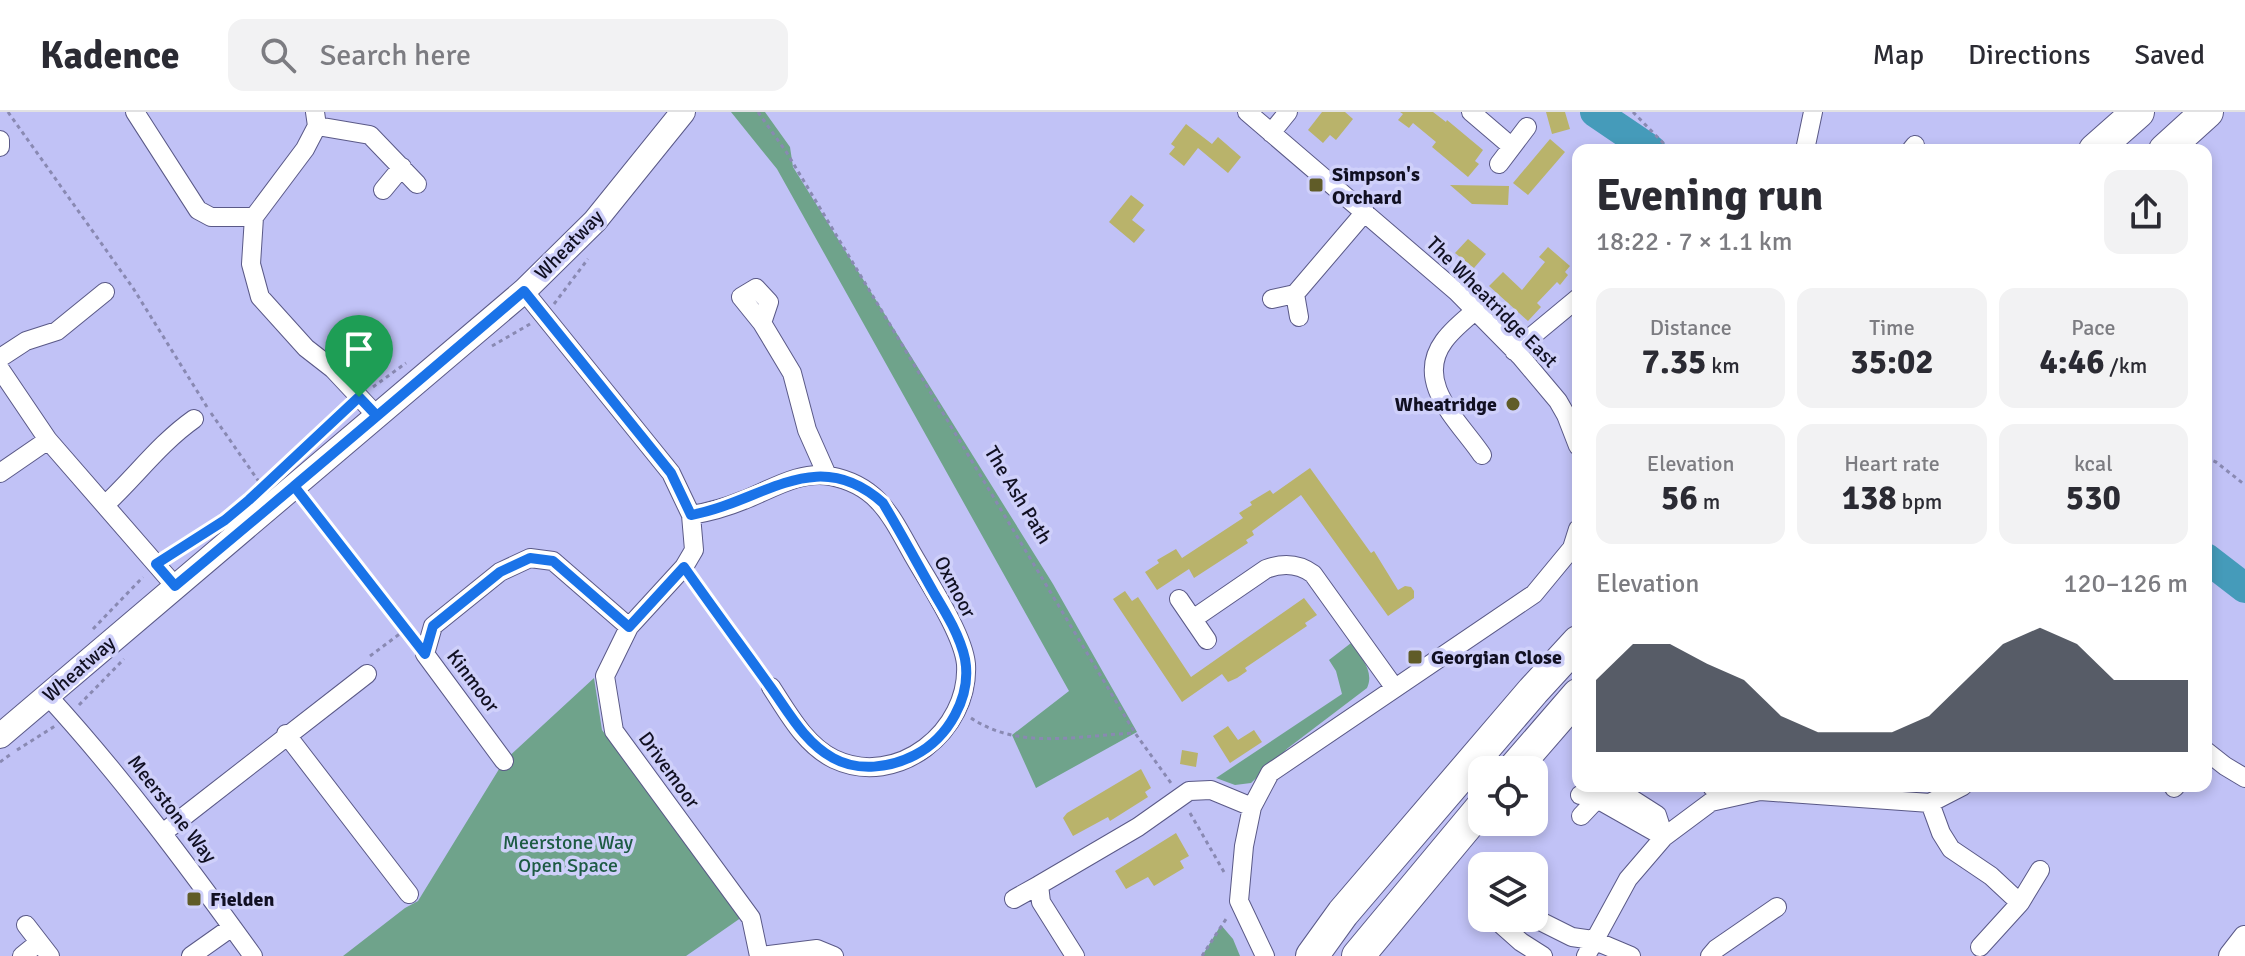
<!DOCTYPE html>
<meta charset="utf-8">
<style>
:root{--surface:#fff;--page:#f2f2f3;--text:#2b2b33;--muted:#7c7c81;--line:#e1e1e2;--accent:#111827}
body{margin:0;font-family:Signika,sans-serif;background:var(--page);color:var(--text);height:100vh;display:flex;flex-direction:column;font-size:30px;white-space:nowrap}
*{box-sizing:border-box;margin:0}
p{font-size:26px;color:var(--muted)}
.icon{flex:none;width:44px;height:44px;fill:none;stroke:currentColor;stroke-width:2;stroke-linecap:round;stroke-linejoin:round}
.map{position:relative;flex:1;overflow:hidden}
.side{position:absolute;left:1572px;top:32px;width:640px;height:648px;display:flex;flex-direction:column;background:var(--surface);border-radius:16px;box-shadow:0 4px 12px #0003}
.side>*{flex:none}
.fabs{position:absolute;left:1468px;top:644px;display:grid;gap:16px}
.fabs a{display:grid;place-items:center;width:80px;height:80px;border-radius:16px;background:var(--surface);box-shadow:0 4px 12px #0003;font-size:40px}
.pin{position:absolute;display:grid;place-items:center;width:68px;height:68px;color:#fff;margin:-82px -34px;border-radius:50% 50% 50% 0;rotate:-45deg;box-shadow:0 0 8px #0007}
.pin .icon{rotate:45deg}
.round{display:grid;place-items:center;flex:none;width:84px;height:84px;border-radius:16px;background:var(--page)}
.summary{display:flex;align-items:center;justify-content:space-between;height:136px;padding:0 24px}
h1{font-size:44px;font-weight:700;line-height:60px}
.stats{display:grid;grid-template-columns:repeat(3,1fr);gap:12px;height:136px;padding:8px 24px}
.stats div{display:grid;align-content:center;border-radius:16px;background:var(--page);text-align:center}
.stats b{font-size:34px;font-weight:700}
.stats small{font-size:22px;font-weight:400}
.stats p{font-size:22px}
.chart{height:224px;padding:16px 24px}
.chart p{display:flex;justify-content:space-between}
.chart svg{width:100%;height:144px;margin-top:8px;fill:var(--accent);opacity:.7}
header{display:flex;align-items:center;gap:48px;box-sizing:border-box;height:112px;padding:0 40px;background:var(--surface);border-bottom:2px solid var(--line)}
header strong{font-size:38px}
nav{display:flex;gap:44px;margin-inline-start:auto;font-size:28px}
.search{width:560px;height:72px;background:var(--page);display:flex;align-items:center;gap:20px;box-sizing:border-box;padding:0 28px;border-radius:16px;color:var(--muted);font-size:30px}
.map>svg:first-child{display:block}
</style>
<header>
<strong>Kadence</strong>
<div class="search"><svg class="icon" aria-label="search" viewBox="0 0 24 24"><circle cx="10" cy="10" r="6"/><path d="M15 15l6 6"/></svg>Search here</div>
<nav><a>Map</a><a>Directions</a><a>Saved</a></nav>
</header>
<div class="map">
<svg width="2245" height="844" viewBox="0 0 2245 844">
<rect width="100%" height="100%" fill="#c1c2f6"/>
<path fill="#6fa38b" d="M731 0H765L790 35 793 55 1053 472 1137 620 1036 676 1012 623 1069 579 777 57Z
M1351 531C1360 544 1375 559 1367 576L1288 636 1251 671 1235 673 1216 666 1342 582 1336 559 1329 548Z
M594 566 602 618 745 803 686 844H343L405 796 418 789 504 649Z
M1221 813 1233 827 1240 844H1202Z"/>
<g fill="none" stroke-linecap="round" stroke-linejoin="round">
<path stroke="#459bba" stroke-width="30" d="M1595 0 1651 38
M2206 446 2245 476"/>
</g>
<path fill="#b9b36b" d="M1322 0H1345L1353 7 1336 28 1330 23 1323 31 1308 18Z
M1400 0H1433L1446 10 1447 8 1483 38 1475 49 1479 52 1468 65 1432 35 1436 30 1413 11 1409 16 1398 8 1403 2Z
M1546 0H1565L1570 17 1552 22Z
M1186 12 1212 32 1218 25 1241 45 1228 61 1198 36 1184 54 1169 42 1175 35 1171 32Z
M1550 27 1565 40 1528 83 1513 71Z
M1450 73 1509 74 1508 93 1472 92Z
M1131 83 1144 93 1132 108 1145 118 1134 131 1109 110Z
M1468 127 1486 142 1474 156 1455 141Z
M1548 135 1570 154 1565 160 1568 163 1560 173 1557 170 1537 191 1541 195 1528 209 1489 174 1503 160 1522 178 1545 150 1539 145Z
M1310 356 1371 441 1374 439 1398 478 1405 474 1411 475 1414 479V486L1388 504 1301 383 1252 419 1254 423 1246 428 1248 431 1194 466 1189 457 1157 478 1145 460 1159 451 1157 448 1176 437 1182 446 1243 406 1239 401 1252 393 1250 390 1270 378 1273 382Z
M1125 479 1132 489 1138 485 1191 565 1304 486 1317 503 1305 511 1307 514 1245 556 1247 559 1237 566 1228 570 1222 562 1182 590 1113 487Z
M1228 614 1238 628 1254 618 1262 630 1230 651 1213 624Z
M1182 638 1198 641 1196 655 1180 652Z
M1141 657 1151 676 1145 680 1148 685 1110 709 1108 705 1073 724 1063 706 1067 701Z
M1176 721 1189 744 1180 749 1184 756 1154 774 1148 765 1126 777 1115 759Z"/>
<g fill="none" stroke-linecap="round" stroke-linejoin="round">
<defs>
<path id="street" d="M135 0 198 98 211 105H254
M315 0 317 14 305 37 254 105 251 152 260 185 306 236 333 257 377 304
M1247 0 1457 180 1521 245 1558 289 1566 303 1578 334
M1471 0 1512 35
M317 14 370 23 417 72
M1271 21 1288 0
M0 28V35
M1805 38 1813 0
M1911 38 1915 33
M1499 52 1527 15
M383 78 402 55
M524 179 671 361 691 403 694 438 684 455 629 515 605 564 614 619 751 806 759 844
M1295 182 1299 205
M1272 187 1295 182 1365 100
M1475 199C1464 208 1452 218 1444 229 1413 271 1460 310 1482 343
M762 211 769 190 756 176 741 185 762 211 792 261 807 318 827 363
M1514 239 1578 186
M0 246 26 229 57 219 105 180
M0 257 48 328 175 474
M0 361 48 328
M106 392C136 364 160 331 194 307
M691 403C710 400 727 395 744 388 770 378 801 358 830 364 878 373 891 404 913 443 929 471 963 522 966 552 970 619 897 677 834 647 805 633 788 601 771 575
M1179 487 1207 528
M1193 507 1266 457C1282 451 1298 451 1313 462L1394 575
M48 584C123 666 188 754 253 844
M286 622 409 782
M2206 639 2225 654 2245 666
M504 649 425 542 433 514 500 460 530 446 553 449 629 515
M1712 674V675
M2174 676 2176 674
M1580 683 1592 677 1608 679 1632 687 1657 703 1664 725
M1930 691 1941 721 1951 737 1991 764 2020 791 1980 835
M1581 704 1597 687 1664 725
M164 720 367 562
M1014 787 1039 773
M2020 791 2040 758
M1494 806 1521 830 1543 844
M1534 806 1572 825 1593 828 1631 844
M26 813 50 844
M22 844 38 831
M191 844 232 815
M760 844 817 837 834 844
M1075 844 1041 790 1039 773 1138 715 1189 679 1211 678 1252 695
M1265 844 1239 789 1244 734 1252 695 1270 661 1534 482 1572 436 1578 417
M1586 844 1628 767 1664 725 1711 690 1760 679 1930 691 1963 674
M1710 844 1716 837 1777 795"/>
<path id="secondary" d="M0 624 524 179 595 109 683 0
M2231 844 2245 826"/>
<path id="highway" d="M2095 38 2138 0
M2165 38 2207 0
M1513 658 1578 583
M1312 844 1343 801 1533 579 1578 530
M1358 844 1482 695"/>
</defs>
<use href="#street" stroke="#5a5987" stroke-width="20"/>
<use href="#secondary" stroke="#5a5987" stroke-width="26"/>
<use href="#highway" stroke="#5a5987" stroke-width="34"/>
<path stroke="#8989b2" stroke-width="3" stroke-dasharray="4 4" stroke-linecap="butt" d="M8 0 133 176 207 295
M758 0 787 41 1135 621 1171 671
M1633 0 1670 38
M554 192 588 147
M492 234 530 212
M373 275 406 251
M211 301 262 374
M305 337 348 294
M2206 346 2216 350 2245 373
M306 390 412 526
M170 442 211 417
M693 468 761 562
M93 517 143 465
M370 544 405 518
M79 593 124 547
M971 606C1020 639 1081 623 1135 621
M17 638 55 614
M0 650 11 642
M1190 701 1224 760
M1202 844 1228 804"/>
<use href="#street" stroke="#fff" stroke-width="18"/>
<use href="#secondary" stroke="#fff" stroke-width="24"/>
<use href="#highway" stroke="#fff" stroke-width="32"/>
</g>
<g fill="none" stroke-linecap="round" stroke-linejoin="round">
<defs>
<path id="route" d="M359 285 249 388 225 408 156 452 175 474C292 377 408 278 524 179L671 361 691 403C763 390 816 331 883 391 901 421 917 451 934 481 946 501 960 524 965 547 972 585 948 626 915 643 890 656 858 660 833 646 804 630 788 599 769 573 741 534 712 495 684 455L629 515 553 449 530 446 500 460 433 514 425 542 294 374 377 304 359 285"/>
</defs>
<use href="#route" stroke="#fff" stroke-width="16"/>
<use href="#route" stroke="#1a73e8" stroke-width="10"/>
</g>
<g fill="#605c28" stroke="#cfd0fa" stroke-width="3">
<rect x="1308" y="65" width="16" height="16" rx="4"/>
<circle cx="1513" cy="292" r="8"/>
<rect x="1407" y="537" width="16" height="16" rx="4"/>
<rect x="186" y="779" width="16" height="16" rx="4"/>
</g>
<g text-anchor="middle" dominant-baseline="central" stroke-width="7" stroke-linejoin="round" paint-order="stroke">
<g font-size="20" font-weight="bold" fill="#111022" stroke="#cfd0fa" text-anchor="start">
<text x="1332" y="62">Simpson's<tspan x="1332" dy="23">Orchard</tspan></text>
<text x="1497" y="292" text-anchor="end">Wheatridge</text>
<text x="1431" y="545">Georgian Close</text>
<text x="210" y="787">Fielden</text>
</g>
<g font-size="20" fill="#111022" stroke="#cfd0fa">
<text transform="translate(569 133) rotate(-46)">Wheatway</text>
<text transform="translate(1492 190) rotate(45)">The Wheatridge East</text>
<text transform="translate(1018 383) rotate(59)">The Ash Path</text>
<text transform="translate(955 475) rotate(62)">Oxmoor</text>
<text transform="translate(79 557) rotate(-41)">Wheatway</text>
<text transform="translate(473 569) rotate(53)">Kinmoor</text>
<text transform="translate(669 658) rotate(54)">Drivemoor</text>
<text transform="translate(172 697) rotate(52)">Meerstone Way</text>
</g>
<g font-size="20" fill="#1d5b43" stroke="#cfd0fa">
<text x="568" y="730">Meerstone Way<tspan x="568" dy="23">Open Space</tspan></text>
</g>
</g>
</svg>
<div class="fabs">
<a><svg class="icon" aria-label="locate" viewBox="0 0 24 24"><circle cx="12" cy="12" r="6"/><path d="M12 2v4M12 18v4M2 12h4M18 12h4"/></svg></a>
<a><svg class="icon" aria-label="layers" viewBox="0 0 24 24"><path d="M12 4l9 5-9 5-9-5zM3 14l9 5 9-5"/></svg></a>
</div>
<div class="pin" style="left:359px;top:285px;background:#1e9e55"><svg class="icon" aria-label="arrive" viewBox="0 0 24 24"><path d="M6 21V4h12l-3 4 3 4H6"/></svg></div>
<section class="side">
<div class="summary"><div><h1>Evening run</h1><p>18:22 · 7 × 1.1 km</p></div><a class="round"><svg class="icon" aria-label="share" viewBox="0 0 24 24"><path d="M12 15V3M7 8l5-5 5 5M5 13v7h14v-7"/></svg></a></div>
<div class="stats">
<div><p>Distance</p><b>7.35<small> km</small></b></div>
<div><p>Time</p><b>35:02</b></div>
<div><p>Pace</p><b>4:46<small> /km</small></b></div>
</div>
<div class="stats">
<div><p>Elevation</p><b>56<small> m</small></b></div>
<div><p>Heart rate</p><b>138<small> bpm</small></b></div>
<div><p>kcal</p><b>530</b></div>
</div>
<div class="chart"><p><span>Elevation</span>120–126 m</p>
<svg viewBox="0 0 160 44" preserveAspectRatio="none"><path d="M0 44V22L10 11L20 11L30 17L40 22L50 33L60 38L70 38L80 38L90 33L100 22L110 11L120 6L130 11L140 22L150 22L160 22V44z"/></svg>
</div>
</section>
</div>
